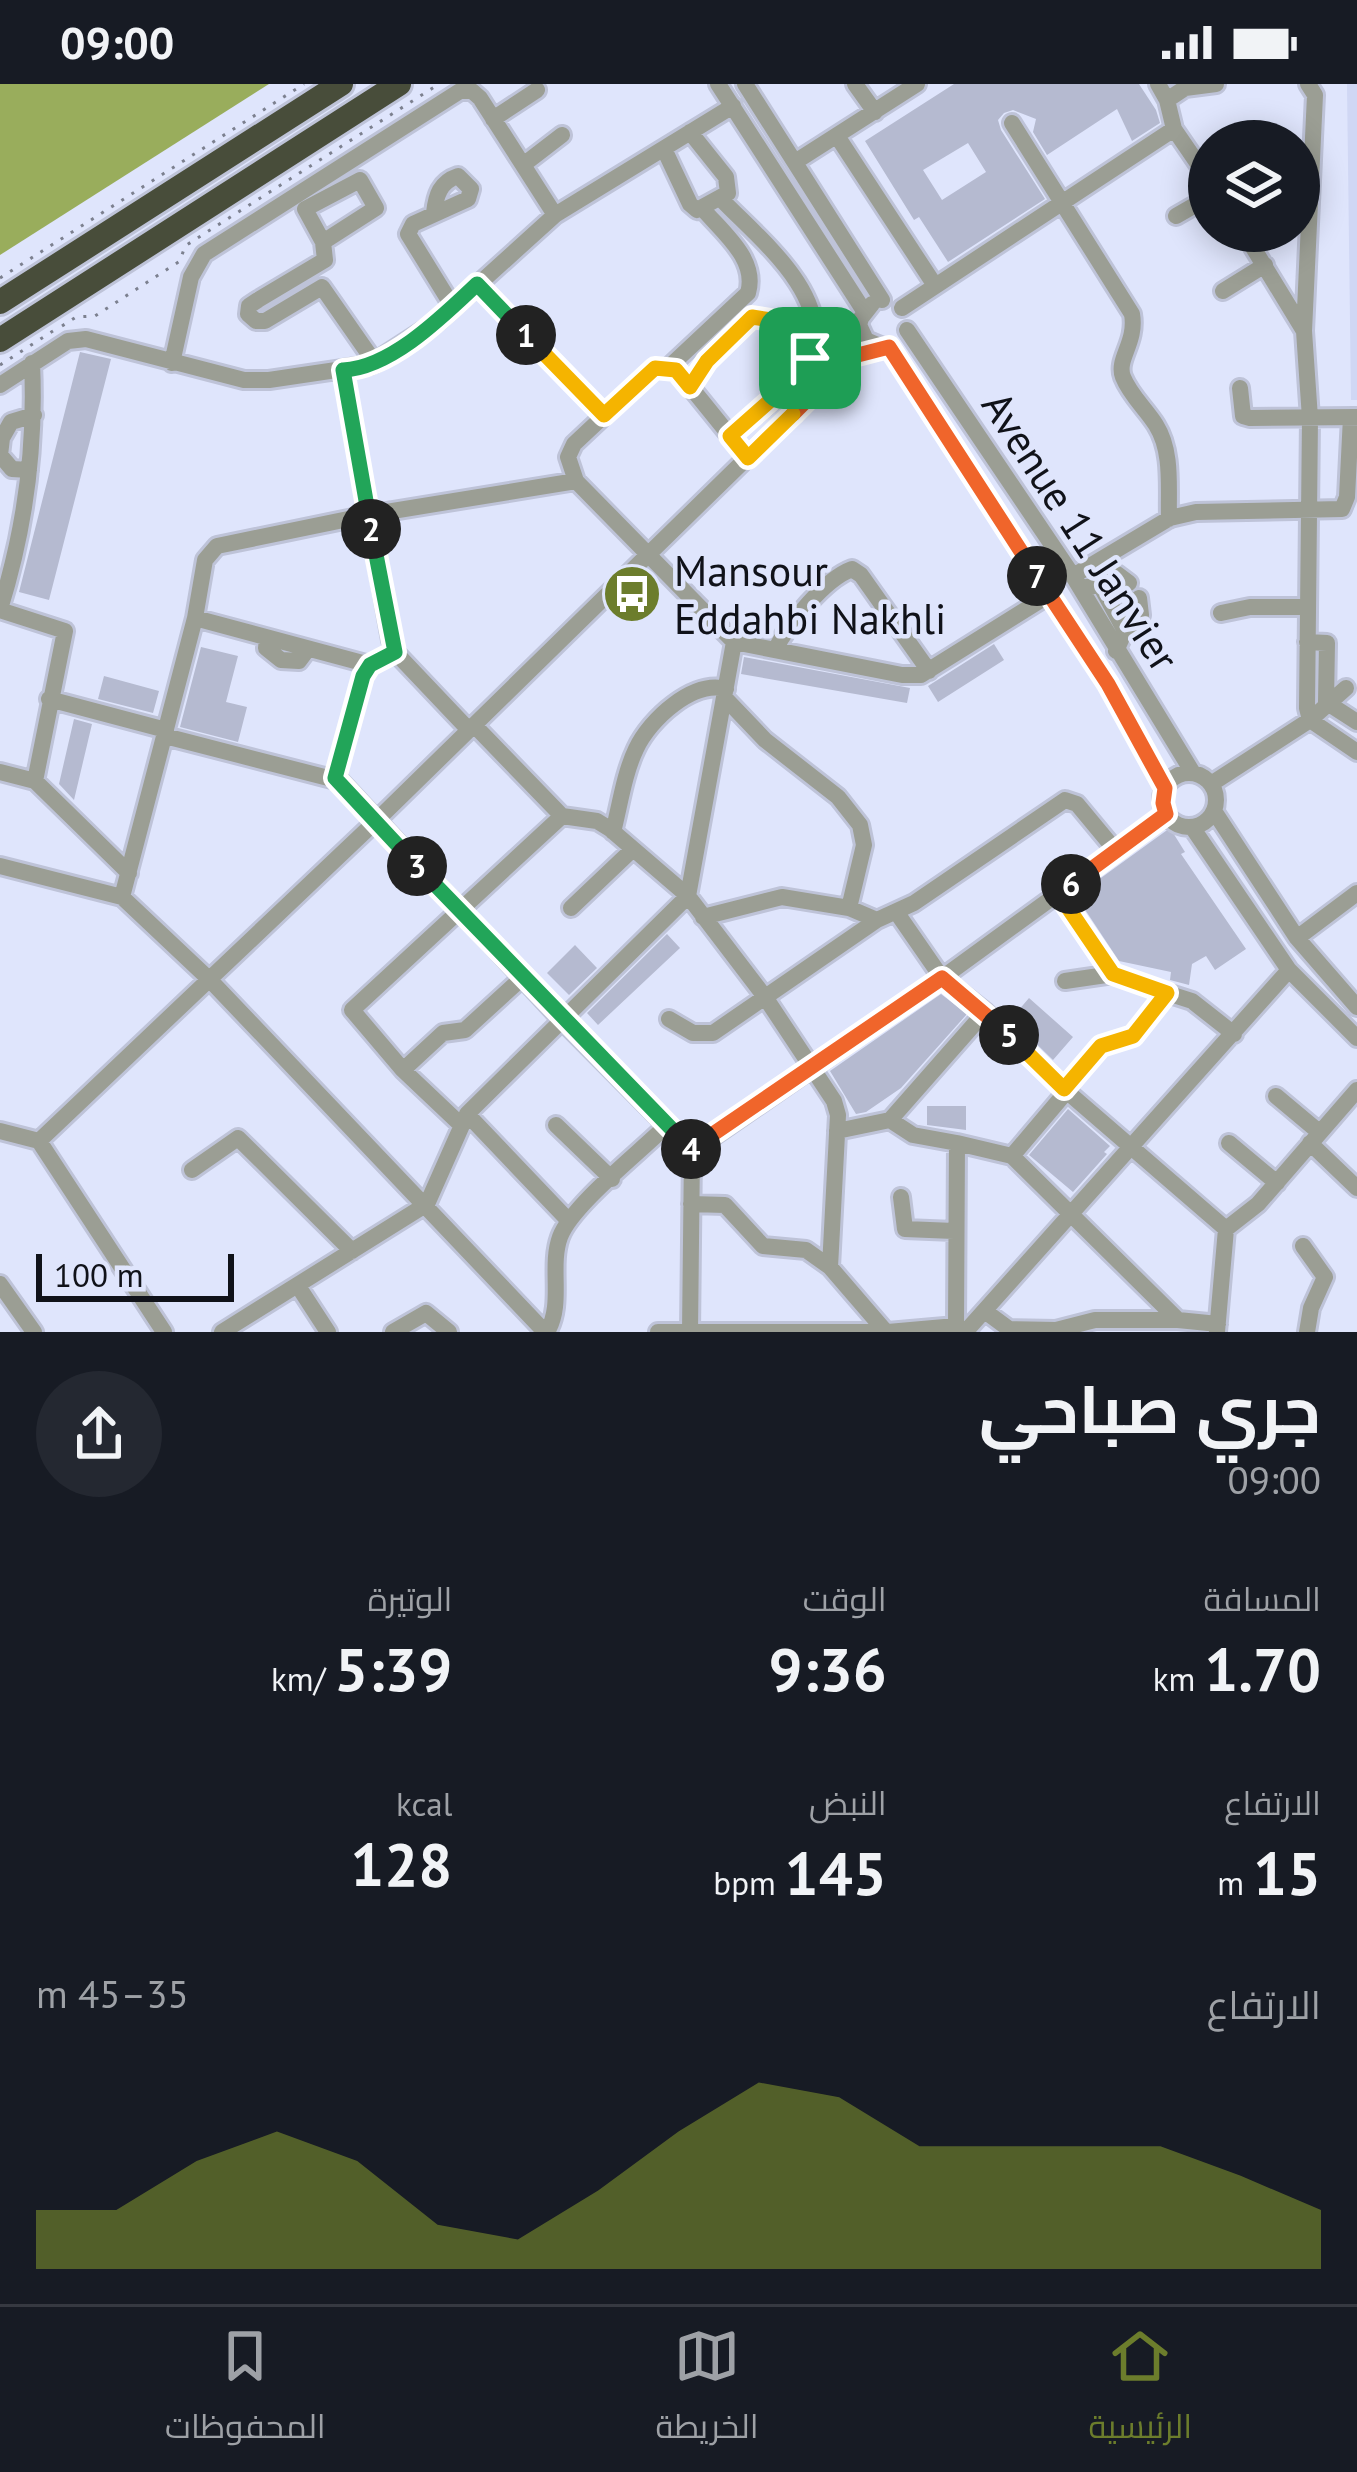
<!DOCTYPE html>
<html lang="ar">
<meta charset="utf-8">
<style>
:root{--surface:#171b24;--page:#242831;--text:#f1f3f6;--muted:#9ea1a6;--line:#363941;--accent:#6c7d2c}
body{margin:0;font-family:"PT Sans",Cairo,sans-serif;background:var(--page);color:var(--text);direction:rtl;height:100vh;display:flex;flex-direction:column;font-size:45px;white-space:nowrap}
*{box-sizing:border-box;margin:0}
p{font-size:39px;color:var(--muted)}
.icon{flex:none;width:66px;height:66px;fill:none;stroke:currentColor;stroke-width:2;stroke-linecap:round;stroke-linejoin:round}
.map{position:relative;height:1248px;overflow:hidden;direction:ltr}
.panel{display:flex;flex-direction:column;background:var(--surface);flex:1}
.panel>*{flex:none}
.fabs{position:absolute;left:1188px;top:36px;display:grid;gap:24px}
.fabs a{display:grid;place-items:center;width:132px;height:132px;border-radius:50%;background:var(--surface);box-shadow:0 6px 30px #0003;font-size:60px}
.scale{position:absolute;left:36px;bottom:30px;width:198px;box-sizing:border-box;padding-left:12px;border:6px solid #101219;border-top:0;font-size:33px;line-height:42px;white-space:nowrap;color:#101219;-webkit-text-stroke:9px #dfe5fc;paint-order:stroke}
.pin{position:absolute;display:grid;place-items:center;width:102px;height:102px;color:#fff;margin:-51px;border-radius:24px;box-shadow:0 6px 18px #0006}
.km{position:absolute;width:60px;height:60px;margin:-30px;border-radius:50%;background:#222;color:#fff;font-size:33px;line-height:60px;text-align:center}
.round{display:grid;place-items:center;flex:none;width:126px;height:126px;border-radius:63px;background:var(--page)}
.headline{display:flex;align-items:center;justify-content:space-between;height:204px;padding:0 36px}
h1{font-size:66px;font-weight:700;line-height:90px}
.stats{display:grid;grid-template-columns:repeat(3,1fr);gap:18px;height:204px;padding:12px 36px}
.stats div{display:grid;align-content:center}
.stats b{font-size:60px;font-weight:700}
.stats small{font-size:33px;font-weight:400}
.stats p{font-size:33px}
.chart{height:336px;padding:24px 36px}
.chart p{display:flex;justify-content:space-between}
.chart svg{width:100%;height:216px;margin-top:12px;fill:var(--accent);opacity:.7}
.status{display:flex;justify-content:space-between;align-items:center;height:84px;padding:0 60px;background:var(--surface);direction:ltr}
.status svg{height:33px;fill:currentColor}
.dock{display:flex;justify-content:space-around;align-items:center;height:168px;border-top:3px solid var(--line);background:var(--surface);font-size:33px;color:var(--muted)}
.dock a{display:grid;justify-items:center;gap:6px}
.dock .on{color:var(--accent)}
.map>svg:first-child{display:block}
</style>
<div class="status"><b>09:00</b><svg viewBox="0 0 49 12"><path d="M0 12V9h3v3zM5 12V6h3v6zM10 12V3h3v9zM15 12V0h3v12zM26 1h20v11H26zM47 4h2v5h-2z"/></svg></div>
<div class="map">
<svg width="1357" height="1248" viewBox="0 0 1357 1248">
<rect width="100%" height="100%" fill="#dfe5fc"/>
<path fill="#d0d7f4" d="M1347 0H1357V316H1351Z"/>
<path fill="#99ad5c" d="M0 0H269L0 171Z"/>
<path fill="#b5bad0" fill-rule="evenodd" d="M954 0H1139L1156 26 1160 39 1132 57 1117 25 1047 71 1033 48 1036 35 1013 26 1004 29 998 36 1001 46 1045 115 948 178 919 133 914 136 865 57ZM968 59 986 88 942 116 923 86Z
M80 268 111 275 49 516 19 508Z
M994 560 1004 576 938 618 928 602Z
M201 563 238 572 226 618 247 623 238 658 180 643Z
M744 573 910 604 907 619 741 590Z
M104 592 159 607 153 629 98 615Z
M74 635 92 640 74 716 59 700Z
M1170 744 1185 768 1181 770 1246 865 1215 886 1206 872 1192 880 1189 901 1170 896 1171 888 1119 877 1076 812Z
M667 850 680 864 598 941 587 929Z
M575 861 597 884 569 911 547 889Z
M941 910 967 930 901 1004 866 1028 856 1030 830 987Z
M1029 914 1073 953 1053 976 1011 935Z
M927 1022H966V1046L927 1041Z
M1068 1025 1110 1062 1104 1068 1107 1070 1073 1108 1029 1071Z"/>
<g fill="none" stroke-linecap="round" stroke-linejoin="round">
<defs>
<path id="minor" d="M718 0 864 227
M745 0 882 216
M855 0 875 28
M1158 0 1167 16 1174 45 1209 96
M1167 16 1185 4 1216 0
M493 35 537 6
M1012 39 1132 230C1137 259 1116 275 1123 293 1130 311 1146 325 1156 341 1173 368 1168 404 1169 435
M837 52 934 200
M664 65 690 120 697 126 728 109 726 93 690 48
M795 78 917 0
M523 81 562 51
M360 96 376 124 323 158 305 125Z
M721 115C757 153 833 211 811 272 801 297 751 333 730 352
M434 129C436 111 440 98 458 92L471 105 468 115 413 140 408 150 453 223
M1176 132 1209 113
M1243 147 1304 247 1310 334 1307 624 1310 636 1357 668
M323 158 325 176 258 216 249 222 248 230 256 237H265L322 203 375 279
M477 200 604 331
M1223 207 1265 181
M902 224 1174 45
M860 243 866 256 885 264
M907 246 1073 492 1193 689
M1304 247 1315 11 1308 0
M889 264 1108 600 1165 704
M850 273 861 234 872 220
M172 279 191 193 204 170 460 7H472L480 14 555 131
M669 283 748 209C758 175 722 148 702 124
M343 286 391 556 395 568 469 646
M0 301 68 257 86 255 244 296H269L370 281 438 237 555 131 733 22
M690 303 707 277 752 233 771 236 810 274
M1240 304 1243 332 1250 334 1357 333
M29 386 12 385 0 371 2 354 11 338 34 331
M1073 492 1170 434 1196 428 1342 425 1347 413 1351 333
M1100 501 1125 547
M1081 504 1100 501 1117 490 1129 499
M0 525C25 445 36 363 32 279
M0 526 65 547 35 697
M1221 529 1250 523H1307
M195 534 370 581
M267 554 266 564 281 576 299 577 308 565
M734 558 576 397 568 373 574 360 655 284 676 285 748 374
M1307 558 1327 559 1326 618 1357 638
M775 566C788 540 825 495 852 485L861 491 929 587
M1116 567 1125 547 1141 531 1139 514
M724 613 765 656 838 713 860 741 864 761 849 824
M49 615 166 646
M474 641 562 732 597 737 610 745 688 812 765 913 834 1017 838 1031 830 1183
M165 652 340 697 562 936 692 1067
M0 688 35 697 129 789
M1162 716a27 27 0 1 1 54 0a27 27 0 1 1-54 0Z
M335 694 363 592 370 581 395 568
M1211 700 1310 636 1346 604
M1214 727 1297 854 1357 923
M1192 743 1289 886 1357 954
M613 748C620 721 624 690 636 665 650 635 693 596 726 605
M0 782 122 813 210 896 545 1248
M1058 809 1113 890
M122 813 195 534 205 476 217 462 368 431 576 397
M571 824 632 766
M897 829 942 894 985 928 1064 1005 1226 1145
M703 833 782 813 849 824 877 836
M1297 854 1357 809
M1065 897 1113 890 1167 909
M669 935 693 949H713L877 836 914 819 1065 716 1077 720 1116 767
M403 986 443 949 465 946 523 893
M1064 1005 1101 962 1133 952 1167 909 1192 917 1234 950
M1276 1012 1319 1048
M467 1030 568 1136
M890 1036 913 1051 957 1059 956 1242
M460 1040 403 986 352 926 562 732
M556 1041 612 1095
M0 1047 39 1057 164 1248
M837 1047 890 1036 985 928
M39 1057 375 738 850 273 879 264
M957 1059 1012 1072 1067 1007
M1229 1059 1277 1099
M1310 1059 1357 1104
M692 1067 942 894 1166 731
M1012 1072 1178 1236
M192 1086 238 1054 352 1167
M901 1113 905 1145 954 1147
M691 1120 725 1121 763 1162 806 1166 830 1183 886 1248
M1303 1162 1325 1193 1311 1224 1307 1248
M0 1200 34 1248
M298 1202 328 1248
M986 1228 1009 1245 1056 1246 1095 1236H1178L1218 1240
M222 1248 427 1120 467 1030 688 812 734 558 902 591H921L1049 511
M393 1248 426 1229 449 1248
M547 1248C564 1220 549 1183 560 1153 571 1122 640 1068 666 1042
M658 1248H879
M690 1248 692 1067
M888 1248 956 1242 967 1246 1289 886
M1217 1248 1226 1145 1258 1120 1357 1006"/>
<path id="highway" d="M0 218 341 0
M0 256 399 0"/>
</defs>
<use href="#minor" stroke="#bec3d8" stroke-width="22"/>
<use href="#highway" stroke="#bec3d8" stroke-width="30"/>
<path stroke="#7c808f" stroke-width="3" stroke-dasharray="3 9" stroke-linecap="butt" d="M0 194 304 0
M62 242 76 233 95 232 180 177 185 162 439 0
M0 281 53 247"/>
<use href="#minor" stroke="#9b9e94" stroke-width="16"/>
<use href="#highway" stroke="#484d3a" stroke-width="24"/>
</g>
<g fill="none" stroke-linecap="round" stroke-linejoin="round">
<defs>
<path id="split-1" d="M526 251 604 331 655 284 676 286 690 303 707 277 752 233 771 236 810 274"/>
<path id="split-2" d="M371 445 343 286C391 284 443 232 477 200L526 251"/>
<path id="split-3" d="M371 445 395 568 370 581 363 592 335 694 417 782"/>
<path id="split-4" d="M417 782 691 1065"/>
<path id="split-5" d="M691 1065 942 894 1009 951"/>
<path id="split-6" d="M1009 951 1064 1005 1101 962 1133 952 1167 909 1113 890 1058 809 1071 800"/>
<path id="split-7" d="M1037 492 1108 600 1165 704 1163 719 1166 730 1071 800"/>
<path id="split-8" d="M793 330 850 273 889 263 1037 492"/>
<path id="split-9" d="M793 330 748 374 730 352 790 299 810 274"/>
</defs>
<use href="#split-1" stroke="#fff" stroke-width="24"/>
<use href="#split-2" stroke="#fff" stroke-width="24"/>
<use href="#split-3" stroke="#fff" stroke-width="24"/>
<use href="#split-4" stroke="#fff" stroke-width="24"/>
<use href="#split-5" stroke="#fff" stroke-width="24"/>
<use href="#split-6" stroke="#fff" stroke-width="24"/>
<use href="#split-7" stroke="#fff" stroke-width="24"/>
<use href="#split-8" stroke="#fff" stroke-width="24"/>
<use href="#split-9" stroke="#fff" stroke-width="24"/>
<use href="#split-1" stroke="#f5b400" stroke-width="15"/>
<use href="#split-2" stroke="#22a559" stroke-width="15"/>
<use href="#split-3" stroke="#22a559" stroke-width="15"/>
<use href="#split-4" stroke="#22a559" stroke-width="15"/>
<use href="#split-5" stroke="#f0652b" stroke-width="15"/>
<use href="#split-6" stroke="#f5b400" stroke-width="15"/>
<use href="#split-7" stroke="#f0652b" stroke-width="15"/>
<use href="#split-8" stroke="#f0652b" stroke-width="15"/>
<use href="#split-9" stroke="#f5b400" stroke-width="15"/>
</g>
<defs>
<symbol id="bus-disc" viewBox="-11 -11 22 22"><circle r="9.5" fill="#6c7d2c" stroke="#dfe5fc"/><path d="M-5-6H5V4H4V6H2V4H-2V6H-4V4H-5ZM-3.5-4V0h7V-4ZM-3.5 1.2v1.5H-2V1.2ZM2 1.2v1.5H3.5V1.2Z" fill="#fff"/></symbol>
</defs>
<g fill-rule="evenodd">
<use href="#bus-disc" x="599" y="477" width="66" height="66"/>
</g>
<g text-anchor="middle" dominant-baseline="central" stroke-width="9" stroke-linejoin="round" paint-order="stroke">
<g font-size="42" fill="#101219" stroke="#dfe5fc">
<text transform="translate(1081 447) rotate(57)">Avenue 11 Janvier</text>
</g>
<g font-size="42" fill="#101219" stroke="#dfe5fc" text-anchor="start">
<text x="674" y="486">Mansour<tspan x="674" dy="48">Eddahbi Nakhli</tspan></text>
</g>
</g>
</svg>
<div class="fabs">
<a><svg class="icon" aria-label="layers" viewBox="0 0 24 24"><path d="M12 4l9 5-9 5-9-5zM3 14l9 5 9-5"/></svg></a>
</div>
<div class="scale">100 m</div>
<div class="pin" style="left:810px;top:274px;background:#1e9e55"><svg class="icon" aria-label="arrive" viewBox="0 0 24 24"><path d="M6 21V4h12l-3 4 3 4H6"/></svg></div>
<b class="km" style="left:526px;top:251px">1</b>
<b class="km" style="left:371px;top:445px">2</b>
<b class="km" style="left:417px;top:782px">3</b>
<b class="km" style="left:691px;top:1065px">4</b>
<b class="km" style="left:1009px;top:951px">5</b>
<b class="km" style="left:1071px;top:800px">6</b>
<b class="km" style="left:1037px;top:492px">7</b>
</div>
<section class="panel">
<div class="headline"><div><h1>جري صباحي</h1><p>09:00</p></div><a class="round"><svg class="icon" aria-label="share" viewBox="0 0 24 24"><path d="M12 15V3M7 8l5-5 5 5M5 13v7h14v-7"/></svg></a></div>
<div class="stats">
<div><p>المسافة</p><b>1.70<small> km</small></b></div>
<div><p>الوقت</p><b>9:36</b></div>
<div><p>الوتيرة</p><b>5:39<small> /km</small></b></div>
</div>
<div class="stats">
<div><p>الارتفاع</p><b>15<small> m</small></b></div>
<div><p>النبض</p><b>145<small> bpm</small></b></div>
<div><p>kcal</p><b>128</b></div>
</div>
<div class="chart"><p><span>الارتفاع</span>35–45 m</p>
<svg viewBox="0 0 160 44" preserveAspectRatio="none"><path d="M0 44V32L10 32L20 22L30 16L40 22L50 35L60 38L70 28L80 16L90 6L100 9L110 19L120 19L130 19L140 19L150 25L160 32V44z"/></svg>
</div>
</section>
<nav class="dock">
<a class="on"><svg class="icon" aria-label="home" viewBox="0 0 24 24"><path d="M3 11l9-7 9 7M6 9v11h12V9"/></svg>الرئيسية</a>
<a><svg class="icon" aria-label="map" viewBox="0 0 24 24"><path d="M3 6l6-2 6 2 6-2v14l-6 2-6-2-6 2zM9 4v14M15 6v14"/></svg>الخريطة</a>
<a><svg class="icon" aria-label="saved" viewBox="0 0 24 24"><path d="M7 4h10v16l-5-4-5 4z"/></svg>المحفوظات</a>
</nav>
